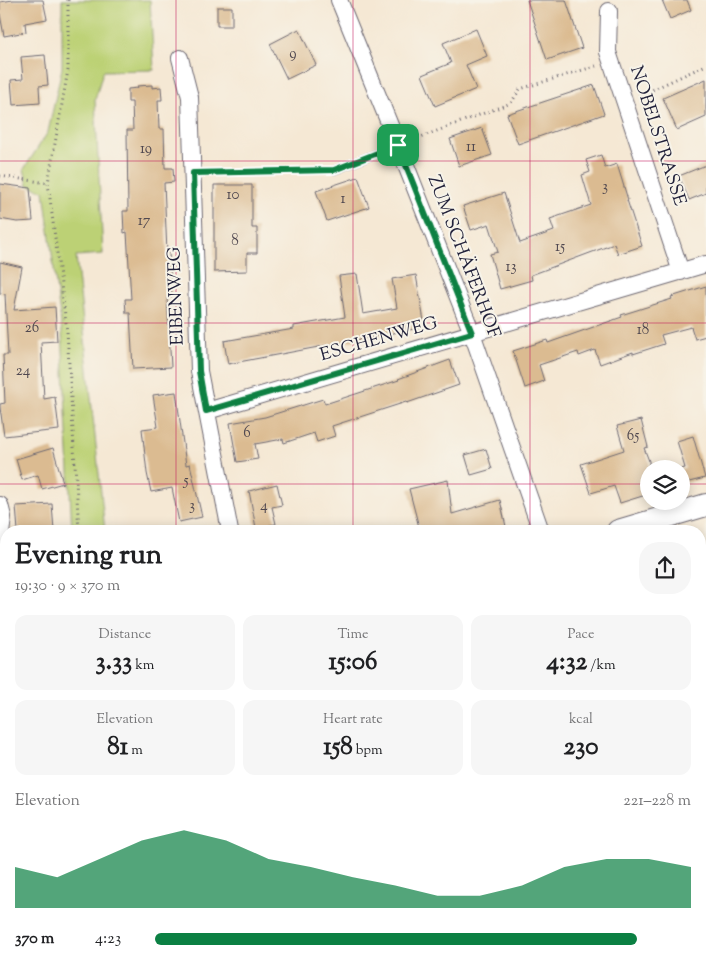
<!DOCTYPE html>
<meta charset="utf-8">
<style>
:root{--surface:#fff;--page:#f6f6f6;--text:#202124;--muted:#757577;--accent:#0b8043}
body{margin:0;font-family:"Sorts Mill Goudy",serif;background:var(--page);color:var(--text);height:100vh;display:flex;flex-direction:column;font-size:19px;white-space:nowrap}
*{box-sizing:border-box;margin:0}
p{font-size:16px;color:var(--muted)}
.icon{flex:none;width:28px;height:28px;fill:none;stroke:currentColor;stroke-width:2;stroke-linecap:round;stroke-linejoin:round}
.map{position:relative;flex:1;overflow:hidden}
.drawer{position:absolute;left:0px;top:525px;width:706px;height:444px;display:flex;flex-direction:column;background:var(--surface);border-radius:20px 20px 0 0;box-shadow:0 2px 12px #0003}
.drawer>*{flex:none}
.buttons{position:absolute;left:640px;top:460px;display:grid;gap:10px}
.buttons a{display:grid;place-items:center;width:50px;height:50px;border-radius:50%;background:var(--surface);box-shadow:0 2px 12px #0003;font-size:25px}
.pin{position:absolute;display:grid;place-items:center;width:42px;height:42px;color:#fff;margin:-21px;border-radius:10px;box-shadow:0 2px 8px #0006}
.round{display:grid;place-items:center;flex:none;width:52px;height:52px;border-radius:20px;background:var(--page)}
.headline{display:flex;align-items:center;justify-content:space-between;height:85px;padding:0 15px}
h1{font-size:28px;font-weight:700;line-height:38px}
.metrics{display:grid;grid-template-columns:repeat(3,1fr);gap:8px;height:85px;padding:5px 15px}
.metrics div{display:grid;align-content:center;border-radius:12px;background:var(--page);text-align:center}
.metrics b{font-size:25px;font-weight:700}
.metrics small{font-size:14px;font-weight:400}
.metrics p{font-size:14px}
.chart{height:140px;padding:10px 15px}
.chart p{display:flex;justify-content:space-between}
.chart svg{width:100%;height:90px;margin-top:5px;fill:var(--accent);opacity:.7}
ul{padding:0 15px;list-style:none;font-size:16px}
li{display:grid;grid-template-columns:80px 60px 1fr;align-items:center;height:38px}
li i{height:12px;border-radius:6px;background:var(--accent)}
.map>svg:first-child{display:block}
</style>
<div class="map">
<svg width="706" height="968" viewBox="0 0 706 968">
<rect width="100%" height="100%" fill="#f7f3e8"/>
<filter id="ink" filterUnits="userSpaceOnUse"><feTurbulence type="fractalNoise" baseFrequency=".02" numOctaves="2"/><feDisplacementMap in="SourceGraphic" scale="10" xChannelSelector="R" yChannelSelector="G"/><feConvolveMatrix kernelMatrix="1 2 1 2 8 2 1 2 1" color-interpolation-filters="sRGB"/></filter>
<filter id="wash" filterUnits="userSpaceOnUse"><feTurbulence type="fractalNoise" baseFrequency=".0096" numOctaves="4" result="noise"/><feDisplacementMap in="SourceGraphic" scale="20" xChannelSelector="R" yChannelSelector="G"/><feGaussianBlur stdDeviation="1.12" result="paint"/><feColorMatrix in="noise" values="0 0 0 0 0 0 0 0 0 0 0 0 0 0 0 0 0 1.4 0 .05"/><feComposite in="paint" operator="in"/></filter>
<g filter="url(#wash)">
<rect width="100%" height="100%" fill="#f5e8d4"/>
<path fill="#eed7bb" d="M6 728V962H141L142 968H0V729Z"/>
<path fill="#bcd175" stroke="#6f7a58" d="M62 0H150L154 70 103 71 95 100 103 254 76 256 105 531H72L62 332 44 191 28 185 24 169 48 132 62 68Z
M142 963H192L194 968H144Z"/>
<g id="blocks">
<path fill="#dbbb91" d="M13 0H43L47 19 25 23 26 32 4 36 0 14V2Z
M527 0H566L582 48 547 60Z
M662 0H687L691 10 670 19Z
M217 7H232V26H217Z
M299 29 316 65 287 79 270 44Z
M476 29 487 56 466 65 476 89 435 106 422 75 451 63 443 43Z
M45 55 48 85 39 86 40 103 13 105 11 80 23 79 21 57Z
M706 79V117L677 130 663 98Z
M152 85V88L161 87 162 100H158L159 129H164L165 168H173L174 182 164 183 167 253H169L172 297H167L171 367 133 369 130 313H126L125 299H131L127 232 124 233 123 211H128L127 130H133L132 102H128V89L138 88 137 86Z
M594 85 604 114 518 144 507 114Z
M482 128 492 155 459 166 450 139Z
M601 155 605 168 617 164 628 200H627L642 246 618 254 614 244 531 275 532 280 500 289 490 254 498 252 489 224 471 230 463 206 504 193 520 243 554 231 550 219 591 205 582 175 590 172 586 160Z
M706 165V193L689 200 679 176Z
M358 177 369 207 327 221 316 191Z
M0 184 30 188 33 221 17 222 0 219Z
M214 185H252V228H257V253H247V271L214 272Z
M0 262 22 267 14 310 55 307 57 341 41 342 44 399 55 397 59 430 4 436 0 407V404L5 403 3 355H8L5 294 0 293Z
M357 274 363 314 397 308 392 279 416 275 425 327 228 364 224 341 294 329V326L345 317 339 276Z
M706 286V336L695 339 691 327 661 335 664 344 633 354V352L600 364 595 350 579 356 578 352 539 365 544 381 525 388 513 351 547 340 548 343 622 317 621 315 672 299 671 297Z
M450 360 459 385 407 403 406 402 332 426 335 436 317 442 314 433 284 443 283 439 255 444 258 459 237 462 230 423 265 417 323 399 325 404 399 380 398 379Z
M176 392 186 465 190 464 202 517 179 522 172 488 151 492 147 473 142 429 158 427 153 395Z
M641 420 648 447 644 448 649 461V494L620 503 614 486 591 493 581 464 624 450 617 426Z
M693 436 705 478 681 484V469L685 468 677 441Z
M53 448 63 483 42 489 38 475 22 480 16 459Z
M486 449 492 469 471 475 465 455Z
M448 480 452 514 500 500 507 531H420L409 489Z
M277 484 282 505 272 507 276 524 256 528 249 491Z
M52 504 54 531H18L16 506Z"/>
</g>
</g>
<g filter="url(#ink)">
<use href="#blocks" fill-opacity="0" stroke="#6c6771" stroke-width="1"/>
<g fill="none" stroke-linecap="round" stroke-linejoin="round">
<defs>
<path id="lane" d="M335 170 398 145
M700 817 706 815"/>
<path id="street" d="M339 0 398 145 472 333 541 531
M609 11 608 52 681 272
M180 58 190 97 199 371 230 531
M207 411 706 264
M0 505 3 517 0 542
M344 962 345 968"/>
<path id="secondary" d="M618 531 706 505
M0 702 6 700"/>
</defs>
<use href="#lane" stroke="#6c6771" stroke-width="9"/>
<use href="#street" stroke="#6c6771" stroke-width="18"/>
<use href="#secondary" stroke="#6c6771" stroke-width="24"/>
<path stroke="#6c6771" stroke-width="3" stroke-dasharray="1 4" stroke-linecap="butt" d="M68 0V70L48 183 67 331 79 531
M639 96 706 65
M413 140 511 103 520 89 596 66
M208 172 324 170
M0 176 48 183
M0 561 6 562
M700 946 706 944
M184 962 185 968
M299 968 320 962
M633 968 650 962"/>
<use href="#lane" stroke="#fff" stroke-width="8"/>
<use href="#street" stroke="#fff" stroke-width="16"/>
<use href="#secondary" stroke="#fff" stroke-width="22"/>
</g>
</g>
<g fill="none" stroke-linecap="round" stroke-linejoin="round" filter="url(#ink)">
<defs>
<path id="route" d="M398 145 472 333 206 411 199 371 193 173 334 170Z"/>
</defs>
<use href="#route" stroke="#fff" stroke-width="10"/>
<use href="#route" stroke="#0b8043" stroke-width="6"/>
</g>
<path fill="none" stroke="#c2185b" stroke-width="1" stroke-opacity="0.55" d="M176 0V531M353 0V531M530 0V531M0 161H706M0 323H706M0 484H649M681 484H706M0 645H6M700 645H706M0 807H6M700 807H706M176 962V968M353 962V968M530 962V968"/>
<g text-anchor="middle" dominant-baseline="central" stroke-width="4" stroke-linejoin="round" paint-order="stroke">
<g font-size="15" fill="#504850">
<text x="293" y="54">9</text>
<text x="471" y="147">11</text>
<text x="146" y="149">19</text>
<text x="605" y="187">3</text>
<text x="233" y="195">10</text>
<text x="343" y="199">1</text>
<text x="144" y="221">17</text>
<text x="235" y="241">8</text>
<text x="560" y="247">15</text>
<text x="511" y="267">13</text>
<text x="32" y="328">26</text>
<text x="643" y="330">18</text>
<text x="23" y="371">24</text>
<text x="247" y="433">6</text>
<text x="633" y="436">65</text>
<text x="186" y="481">5</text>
<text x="192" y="506">3</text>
<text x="264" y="506">4</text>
</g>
<g font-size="18" fill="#22223b" stroke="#f7f3e8">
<text transform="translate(657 136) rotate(72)">NOBELSTRASSE</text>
<text transform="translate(463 257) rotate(69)">ZUM SCHÄFERHOF</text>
<text transform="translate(177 296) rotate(-92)">EIBENWEG</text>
<text transform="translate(379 340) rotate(-16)">ESCHENWEG</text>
</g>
</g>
</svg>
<div class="buttons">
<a><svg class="icon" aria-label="layers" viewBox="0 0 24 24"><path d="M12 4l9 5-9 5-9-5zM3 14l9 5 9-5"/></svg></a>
</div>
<div class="pin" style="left:398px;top:145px;background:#1e9e55"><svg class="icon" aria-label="arrive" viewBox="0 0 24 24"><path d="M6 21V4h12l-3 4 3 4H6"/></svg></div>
<section class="drawer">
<div class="headline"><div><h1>Evening run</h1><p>19:30 · 9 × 370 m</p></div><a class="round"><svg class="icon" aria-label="share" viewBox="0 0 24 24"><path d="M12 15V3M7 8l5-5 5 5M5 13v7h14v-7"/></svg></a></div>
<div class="metrics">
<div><p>Distance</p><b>3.33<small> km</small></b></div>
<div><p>Time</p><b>15:06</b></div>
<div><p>Pace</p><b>4:32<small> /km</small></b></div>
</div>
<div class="metrics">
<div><p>Elevation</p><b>81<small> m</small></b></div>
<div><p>Heart rate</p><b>158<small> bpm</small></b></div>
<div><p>kcal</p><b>230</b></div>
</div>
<div class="chart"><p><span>Elevation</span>221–228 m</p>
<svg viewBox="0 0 160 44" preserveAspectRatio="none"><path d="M0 44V24L10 29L20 20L30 11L40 6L50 11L60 20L70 24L80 29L90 33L100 38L110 38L120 33L130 24L140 20L150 20L160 24V44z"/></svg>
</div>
<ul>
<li><b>370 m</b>4:23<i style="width:90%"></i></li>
</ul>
</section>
</div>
